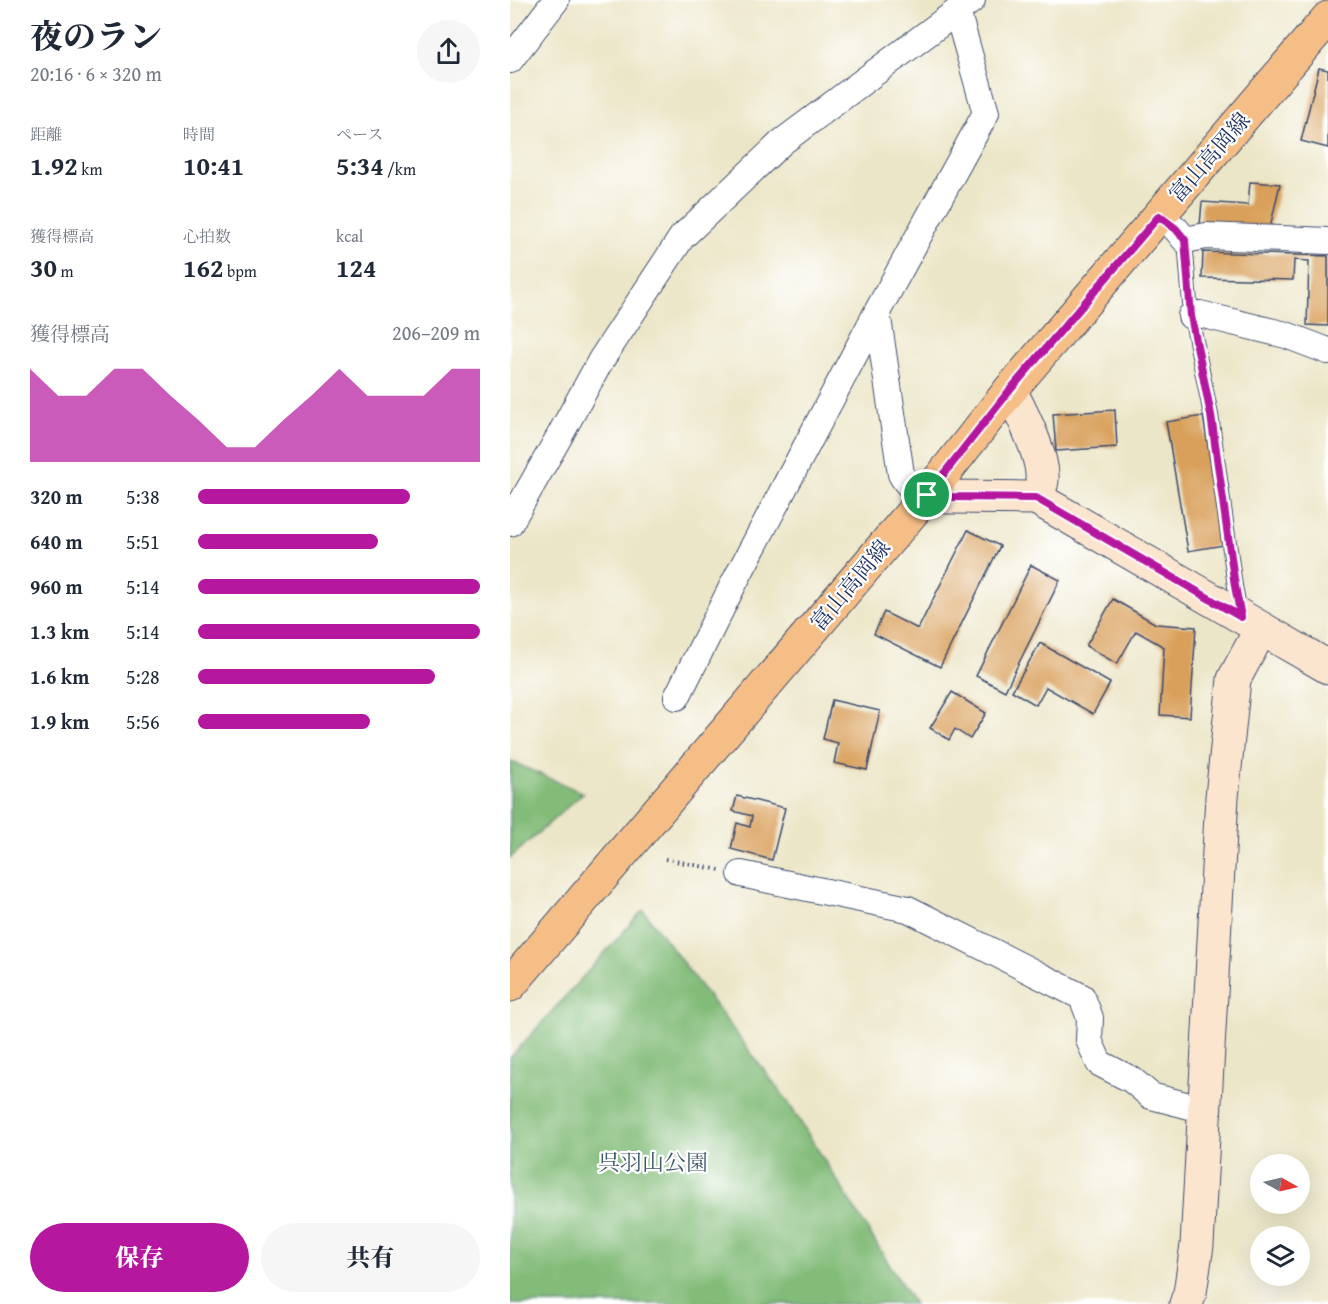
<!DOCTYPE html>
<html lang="ja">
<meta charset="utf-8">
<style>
:root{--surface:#fff;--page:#f6f6f7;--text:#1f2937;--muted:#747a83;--accent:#b5179e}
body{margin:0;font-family:"Gentium Book Plus","Noto Serif JP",serif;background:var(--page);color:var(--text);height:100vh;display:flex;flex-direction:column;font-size:22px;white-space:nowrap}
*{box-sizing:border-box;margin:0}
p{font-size:20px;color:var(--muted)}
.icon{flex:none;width:33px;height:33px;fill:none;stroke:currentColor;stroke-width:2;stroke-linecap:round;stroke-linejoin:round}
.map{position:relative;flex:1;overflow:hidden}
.sheet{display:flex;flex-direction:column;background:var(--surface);width:510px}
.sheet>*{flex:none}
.needle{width:39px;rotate:98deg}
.tools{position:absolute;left:740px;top:1154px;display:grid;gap:12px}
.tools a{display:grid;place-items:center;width:60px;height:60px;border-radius:50%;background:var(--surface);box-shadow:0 6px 24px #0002;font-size:30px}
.pin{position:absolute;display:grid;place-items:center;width:51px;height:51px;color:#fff;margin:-26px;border:3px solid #fff;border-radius:50%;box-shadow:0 2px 6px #0007}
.round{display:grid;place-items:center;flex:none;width:63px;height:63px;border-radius:32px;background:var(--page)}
.overview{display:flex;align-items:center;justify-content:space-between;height:102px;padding:0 30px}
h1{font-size:33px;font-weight:800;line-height:45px}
.figures{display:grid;grid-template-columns:repeat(3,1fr);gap:9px;height:102px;padding:6px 30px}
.figures div{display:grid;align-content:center}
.figures b{font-size:26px;font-weight:800}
.figures small{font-size:16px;font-weight:400}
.figures p{font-size:16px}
.chart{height:168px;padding:12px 30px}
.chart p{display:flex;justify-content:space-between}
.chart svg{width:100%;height:108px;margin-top:6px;fill:var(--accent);opacity:.7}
.cta{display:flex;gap:12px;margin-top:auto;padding:12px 30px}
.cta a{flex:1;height:69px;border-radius:36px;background:var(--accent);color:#fff;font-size:24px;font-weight:800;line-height:69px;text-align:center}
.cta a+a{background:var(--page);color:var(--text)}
ul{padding:0 30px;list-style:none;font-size:20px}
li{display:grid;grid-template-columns:96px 72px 1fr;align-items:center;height:45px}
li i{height:15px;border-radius:8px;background:var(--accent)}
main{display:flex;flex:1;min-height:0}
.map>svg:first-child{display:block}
</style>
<main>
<section class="sheet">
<div class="overview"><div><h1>夜のラン</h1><p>20:16 · 6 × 320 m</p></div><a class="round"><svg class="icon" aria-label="share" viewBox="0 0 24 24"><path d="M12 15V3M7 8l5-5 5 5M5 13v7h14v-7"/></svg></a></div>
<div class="figures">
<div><p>距離</p><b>1.92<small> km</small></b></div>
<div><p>時間</p><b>10:41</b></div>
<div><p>ペース</p><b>5:34<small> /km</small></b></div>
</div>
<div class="figures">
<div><p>獲得標高</p><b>30<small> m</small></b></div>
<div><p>心拍数</p><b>162<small> bpm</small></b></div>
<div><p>kcal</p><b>124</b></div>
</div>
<div class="chart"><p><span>獲得標高</span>206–209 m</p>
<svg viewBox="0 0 160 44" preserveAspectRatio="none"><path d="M0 44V6L10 17L20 17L30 6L40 6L50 17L60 27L70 38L80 38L90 27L100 17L110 6L120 17L130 17L140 17L150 6L160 6V44z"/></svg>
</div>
<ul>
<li><b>320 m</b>5:38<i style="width:75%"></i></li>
<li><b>640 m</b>5:51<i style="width:64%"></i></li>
<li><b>960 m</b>5:14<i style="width:100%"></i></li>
<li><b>1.3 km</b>5:14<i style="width:100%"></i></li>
<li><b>1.6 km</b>5:28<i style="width:84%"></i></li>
<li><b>1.9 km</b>5:56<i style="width:61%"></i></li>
</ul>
<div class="cta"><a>保存</a><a>共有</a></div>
</section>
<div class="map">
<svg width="818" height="1304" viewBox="0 0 818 1304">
<rect width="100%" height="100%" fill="#fff"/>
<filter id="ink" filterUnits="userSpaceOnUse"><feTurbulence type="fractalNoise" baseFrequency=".0167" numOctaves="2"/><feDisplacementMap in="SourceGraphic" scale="12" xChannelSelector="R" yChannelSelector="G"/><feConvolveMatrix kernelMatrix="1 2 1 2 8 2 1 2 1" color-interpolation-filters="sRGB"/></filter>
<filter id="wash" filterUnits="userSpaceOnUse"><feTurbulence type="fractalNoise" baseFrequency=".008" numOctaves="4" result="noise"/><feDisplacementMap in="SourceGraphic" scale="24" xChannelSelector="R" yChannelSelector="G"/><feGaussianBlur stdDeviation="1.35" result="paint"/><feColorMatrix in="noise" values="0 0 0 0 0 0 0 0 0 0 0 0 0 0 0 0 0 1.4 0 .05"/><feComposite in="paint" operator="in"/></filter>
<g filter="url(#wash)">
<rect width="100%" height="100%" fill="#ece6c8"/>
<path fill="#83bc79" stroke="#4f766c" stroke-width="1.5" d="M0 761 73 793 0 858Z
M133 910 278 1102 404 1304H0V1058Z"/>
<g id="blocks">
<path fill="#d9a05c" d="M809 68 818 70V148L791 141Z
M740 182 770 184 760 228 690 225 692 202 738 205Z
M693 252 818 256V326L797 325 799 261 784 260 783 280 692 278Z
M605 410 607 447 546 451 543 414Z
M693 416 714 545 678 551 656 422Z
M458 530 490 546 430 667 364 634 374 612 408 629Z
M521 565 550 580 495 691 466 676Z
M603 599 646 624 686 627 680 717 650 715 654 647 626 631 607 664 576 646Z
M530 643 600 683 583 714 536 687 526 705 502 691Z
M442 692 476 713 460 739 445 729 439 740 420 728Z
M322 700 370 711 357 770 324 763 328 743 313 739Z
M227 796 275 808 262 860 221 849 227 823 240 827 242 816 223 811Z"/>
</g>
</g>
<g filter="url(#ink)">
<use href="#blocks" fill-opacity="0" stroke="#3a4a6e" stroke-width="1.5"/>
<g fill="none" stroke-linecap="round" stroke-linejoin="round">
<defs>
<path id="lane" d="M675 240 681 316 701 415 725 586 730 612"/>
<path id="street" d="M0 60 46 0
M649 216 666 229 675 240 696 236 818 241
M681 316 690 314 776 335 818 351
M417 495C404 489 398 487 391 474L367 312 476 113 447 11
M0 523 49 437 91 360 172 237 272 142 462 0
M167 697 223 585 367 312
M231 874 398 909 572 997 580 1018 579 1040 589 1063 622 1080 641 1096 695 1110"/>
<path id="secondary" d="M500 390C511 412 534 456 532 480 532 486 528 492 526 498
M417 495 439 497 526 498 818 667
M676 1304 680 1293 687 1245 712 797 724 679 751 629"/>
<path id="primary" d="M0 985 417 495 500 390 818 18"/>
</defs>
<use href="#lane" stroke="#3a4a6e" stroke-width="16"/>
<use href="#street" stroke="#3a4a6e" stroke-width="28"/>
<use href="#secondary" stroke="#3a4a6e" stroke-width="35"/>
<use href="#primary" stroke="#3a4a6e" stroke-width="35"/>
<path stroke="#3a4a6e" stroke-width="4" stroke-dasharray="1.5 4.5" stroke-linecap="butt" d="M155 859 210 870"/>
<use href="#lane" stroke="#fff" stroke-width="14"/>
<use href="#street" stroke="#fff" stroke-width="26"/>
<use href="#secondary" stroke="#fbe5cf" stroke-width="33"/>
<use href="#primary" stroke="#f6be87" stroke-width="33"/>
</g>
</g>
<g fill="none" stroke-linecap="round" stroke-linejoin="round" filter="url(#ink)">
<defs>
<path id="route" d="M649 216 666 229 675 240 681 316 701 415 725 586 731 617 526 498 439 497 417 495 500 390Z"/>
</defs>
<use href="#route" stroke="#fff" stroke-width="12"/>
<use href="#route" stroke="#b5179e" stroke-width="8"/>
</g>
<g text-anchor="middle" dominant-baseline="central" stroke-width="4.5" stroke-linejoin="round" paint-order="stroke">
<g font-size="22" fill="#1b2f5e" stroke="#fff">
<text transform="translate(699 157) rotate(-49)">富山高岡線</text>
<text transform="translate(340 585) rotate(-50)">富山高岡線</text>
</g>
<g font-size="22" fill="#3d5a6a" stroke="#fff">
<text x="143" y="1162">呉羽山公園</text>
</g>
</g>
</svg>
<div class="tools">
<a><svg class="needle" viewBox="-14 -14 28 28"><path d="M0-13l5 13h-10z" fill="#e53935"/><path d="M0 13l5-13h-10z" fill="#747a83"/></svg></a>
<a><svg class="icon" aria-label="layers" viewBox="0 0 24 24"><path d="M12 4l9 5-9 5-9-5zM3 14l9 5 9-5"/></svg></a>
</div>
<div class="pin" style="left:417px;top:495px;background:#1e9e55"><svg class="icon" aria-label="arrive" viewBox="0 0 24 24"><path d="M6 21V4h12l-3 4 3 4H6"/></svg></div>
</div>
</main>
